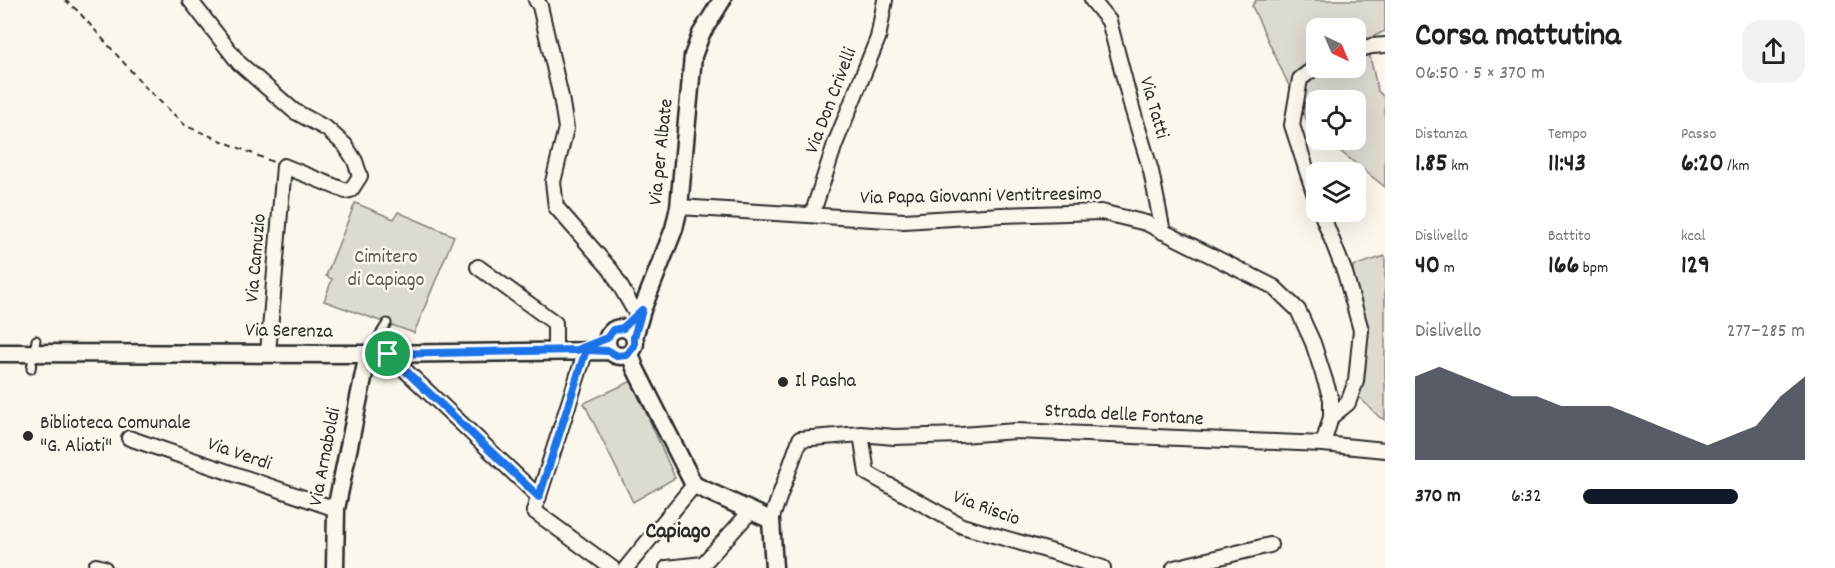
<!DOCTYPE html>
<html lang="it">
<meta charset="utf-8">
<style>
:root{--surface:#fff;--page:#f2f2f2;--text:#202124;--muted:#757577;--accent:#111827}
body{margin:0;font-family:Dekko,sans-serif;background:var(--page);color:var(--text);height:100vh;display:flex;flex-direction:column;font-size:22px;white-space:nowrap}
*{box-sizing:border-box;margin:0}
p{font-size:20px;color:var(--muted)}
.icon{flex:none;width:33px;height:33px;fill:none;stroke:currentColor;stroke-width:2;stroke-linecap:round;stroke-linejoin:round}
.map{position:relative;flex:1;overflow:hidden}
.panel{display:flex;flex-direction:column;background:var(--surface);width:450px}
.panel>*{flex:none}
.needle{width:39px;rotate:136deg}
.buttons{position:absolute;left:1306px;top:18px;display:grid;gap:12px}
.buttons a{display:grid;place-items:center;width:60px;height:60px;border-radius:12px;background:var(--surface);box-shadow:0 6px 24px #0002;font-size:30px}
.pin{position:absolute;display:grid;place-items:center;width:51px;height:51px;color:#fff;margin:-26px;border:3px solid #fff;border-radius:50%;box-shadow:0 2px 6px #0007}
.round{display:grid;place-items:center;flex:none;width:63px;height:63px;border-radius:18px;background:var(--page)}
.headline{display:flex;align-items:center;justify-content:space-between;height:102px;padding:0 30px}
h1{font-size:33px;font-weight:700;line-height:45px}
.metrics{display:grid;grid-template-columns:repeat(3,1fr);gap:9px;height:102px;padding:6px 30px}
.metrics div{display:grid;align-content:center}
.metrics b{font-size:26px;font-weight:700}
.metrics small{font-size:16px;font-weight:400}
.metrics p{font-size:16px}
.chart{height:168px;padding:12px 30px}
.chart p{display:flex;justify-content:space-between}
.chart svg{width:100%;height:108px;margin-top:6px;fill:var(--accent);opacity:.7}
ul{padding:0 30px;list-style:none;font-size:20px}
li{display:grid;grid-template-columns:96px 72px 1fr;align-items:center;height:45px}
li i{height:15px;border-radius:8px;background:var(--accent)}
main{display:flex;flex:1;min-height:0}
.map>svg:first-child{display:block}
</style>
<main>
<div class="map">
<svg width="1385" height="568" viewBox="0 0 1385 568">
<rect width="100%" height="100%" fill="#fbf7ec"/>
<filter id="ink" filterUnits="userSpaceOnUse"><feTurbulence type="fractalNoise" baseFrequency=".0167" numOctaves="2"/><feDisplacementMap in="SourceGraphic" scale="12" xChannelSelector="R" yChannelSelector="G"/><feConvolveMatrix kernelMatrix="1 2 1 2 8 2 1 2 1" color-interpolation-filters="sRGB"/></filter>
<g filter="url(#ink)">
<path fill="#dddad0" stroke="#84827e" stroke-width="1.5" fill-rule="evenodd" d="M1256 0H1385V31L1366 40 1378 91 1385 98V187L1326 140H1356V100H1317V132L1309 125 1290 88 1252 6ZM1317 28H1356V68H1317Z
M355 203 394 219 398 212 454 236 414 333 324 301 332 279 326 276Z
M1385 256V420L1379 417 1355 393 1353 266Z
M632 381 675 478 633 502 584 403Z"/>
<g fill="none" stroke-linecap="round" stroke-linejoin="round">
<defs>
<path id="service" d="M369 352 387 323
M31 369 36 340"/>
<path id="minor" d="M190 0 239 63 294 111 327 129 345 145 355 161 360 176 351 190 346 191 284 166 268 353
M536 0 540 6 561 97 566 128 553 182 556 207 611 270 637 315
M1092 0 1109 21 1132 108 1151 171 1163 232
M1356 50 1372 46 1385 45
M1317 66 1300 79 1292 125 1317 202
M679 207 904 221 1001 215 1101 212 1146 223 1274 287 1298 310 1313 343 1331 399V417L1323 444
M1321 212 1345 273 1361 330 1356 381 1348 403 1331 417
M812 215 835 144 878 38 885 0
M478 267 555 323V351
M586 350 534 511 612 568
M388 354 539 497
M861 434 867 473 962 526 1053 552 1103 568
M129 438 336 509
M771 520 800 439 861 434 894 437 961 435 1016 431 1323 444 1385 450
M96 566 104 568
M626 568 694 485
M667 568 703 564 751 511
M1174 568 1270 545"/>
<path id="tertiary" d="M607 342a14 14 0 1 1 28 0a14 14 0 1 1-28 0Z
M634 337 642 310 674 229 679 207 693 56 701 34 722 0
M0 353 368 354 609 351
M630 353 635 368 694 485 771 520 774 568
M335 568 336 509 368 354"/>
</defs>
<use href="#service" stroke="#2b2b2b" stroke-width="11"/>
<use href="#minor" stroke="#2b2b2b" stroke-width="18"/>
<use href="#tertiary" stroke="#2b2b2b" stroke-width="21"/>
<path stroke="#2b2b2b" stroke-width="2" stroke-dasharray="6 4.5" stroke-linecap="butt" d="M65 0 78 11 147 89 186 126 273 162"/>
<use href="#service" stroke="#fbf7ec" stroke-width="7"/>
<use href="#minor" stroke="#fbf7ec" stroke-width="14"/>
<use href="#tertiary" stroke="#fbf7ec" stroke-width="16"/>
</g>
</g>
<g fill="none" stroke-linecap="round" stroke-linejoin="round" filter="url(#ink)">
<defs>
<path id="route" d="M642 310 634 337V346L627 355 617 356 609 351 586 350 539 497 388 354 577 350 607 338 613 330 623 328Z"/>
</defs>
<use href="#route" stroke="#fff" stroke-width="12"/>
<use href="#route" stroke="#1a73e8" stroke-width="8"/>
</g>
<g fill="#2b2b2b" stroke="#fbf7ec" stroke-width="2">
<circle cx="783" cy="382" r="6"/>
<circle cx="28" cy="436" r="6"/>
</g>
<g text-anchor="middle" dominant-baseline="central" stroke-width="5" stroke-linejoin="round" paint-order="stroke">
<g font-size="20" fill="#2b2b2b" stroke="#fbf7ec">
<text transform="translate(832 101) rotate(-69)">Via Don Crivelli</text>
<text transform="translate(1153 108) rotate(74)">Via Tatti</text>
<text transform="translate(662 152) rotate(-84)">Via per Albate</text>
<text transform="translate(981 197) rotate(-1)">Via Papa Giovanni Ventitreesimo</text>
<text transform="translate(257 258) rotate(-85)">Via Camuzio</text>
<text transform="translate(289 332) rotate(1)">Via Serenza</text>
<text transform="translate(1124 416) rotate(3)">Strada delle Fontane</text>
<text transform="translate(239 455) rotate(19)">Via Verdi</text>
<text transform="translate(326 457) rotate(-79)">Via Arnaboldi</text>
<text transform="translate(986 509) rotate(20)">Via Riscio</text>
</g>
<g font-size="20" fill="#585754" stroke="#fbf7ec">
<text x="386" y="258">Cimitero<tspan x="386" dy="23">di Capiago</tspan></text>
</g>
<g font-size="20" fill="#2b2b2b" stroke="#fbf7ec" text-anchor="start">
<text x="795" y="382">Il Pasha</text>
<text x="40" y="424">Biblioteca Comunale<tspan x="40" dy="23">"G. Aliati"</tspan></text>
</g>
<g font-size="22" font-weight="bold" fill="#2b2b2b" stroke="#fbf7ec">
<text x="678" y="532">Capiago</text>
</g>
</g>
</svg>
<div class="buttons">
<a><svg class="needle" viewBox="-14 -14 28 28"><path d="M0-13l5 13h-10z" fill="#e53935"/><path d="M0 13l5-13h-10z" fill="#757577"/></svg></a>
<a><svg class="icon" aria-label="locate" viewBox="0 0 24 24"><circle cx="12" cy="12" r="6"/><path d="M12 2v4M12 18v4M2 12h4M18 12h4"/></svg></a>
<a><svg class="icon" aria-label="layers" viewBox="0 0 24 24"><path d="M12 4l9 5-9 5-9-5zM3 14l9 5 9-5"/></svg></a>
</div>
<div class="pin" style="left:388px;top:354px;background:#1e9e55"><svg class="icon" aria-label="arrive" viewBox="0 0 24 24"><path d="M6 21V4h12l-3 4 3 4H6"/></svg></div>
</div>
<section class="panel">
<div class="headline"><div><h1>Corsa mattutina</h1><p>06:50 · 5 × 370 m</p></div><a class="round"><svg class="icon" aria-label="share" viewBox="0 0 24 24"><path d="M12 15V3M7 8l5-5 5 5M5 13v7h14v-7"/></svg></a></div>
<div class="metrics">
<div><p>Distanza</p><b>1.85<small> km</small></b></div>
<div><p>Tempo</p><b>11:43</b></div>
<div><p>Passo</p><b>6:20<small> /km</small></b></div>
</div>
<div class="metrics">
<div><p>Dislivello</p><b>40<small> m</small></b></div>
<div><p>Battito</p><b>166<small> bpm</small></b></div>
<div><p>kcal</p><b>129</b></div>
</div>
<div class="chart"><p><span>Dislivello</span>277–285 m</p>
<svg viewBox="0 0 160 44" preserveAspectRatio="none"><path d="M0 44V10L10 6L20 10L30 14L40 18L50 18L60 22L70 22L80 22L90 26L100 30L110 34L120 38L130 34L140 30L150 18L160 10V44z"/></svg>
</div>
<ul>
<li><b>370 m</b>6:32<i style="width:70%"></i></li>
</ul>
</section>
</main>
